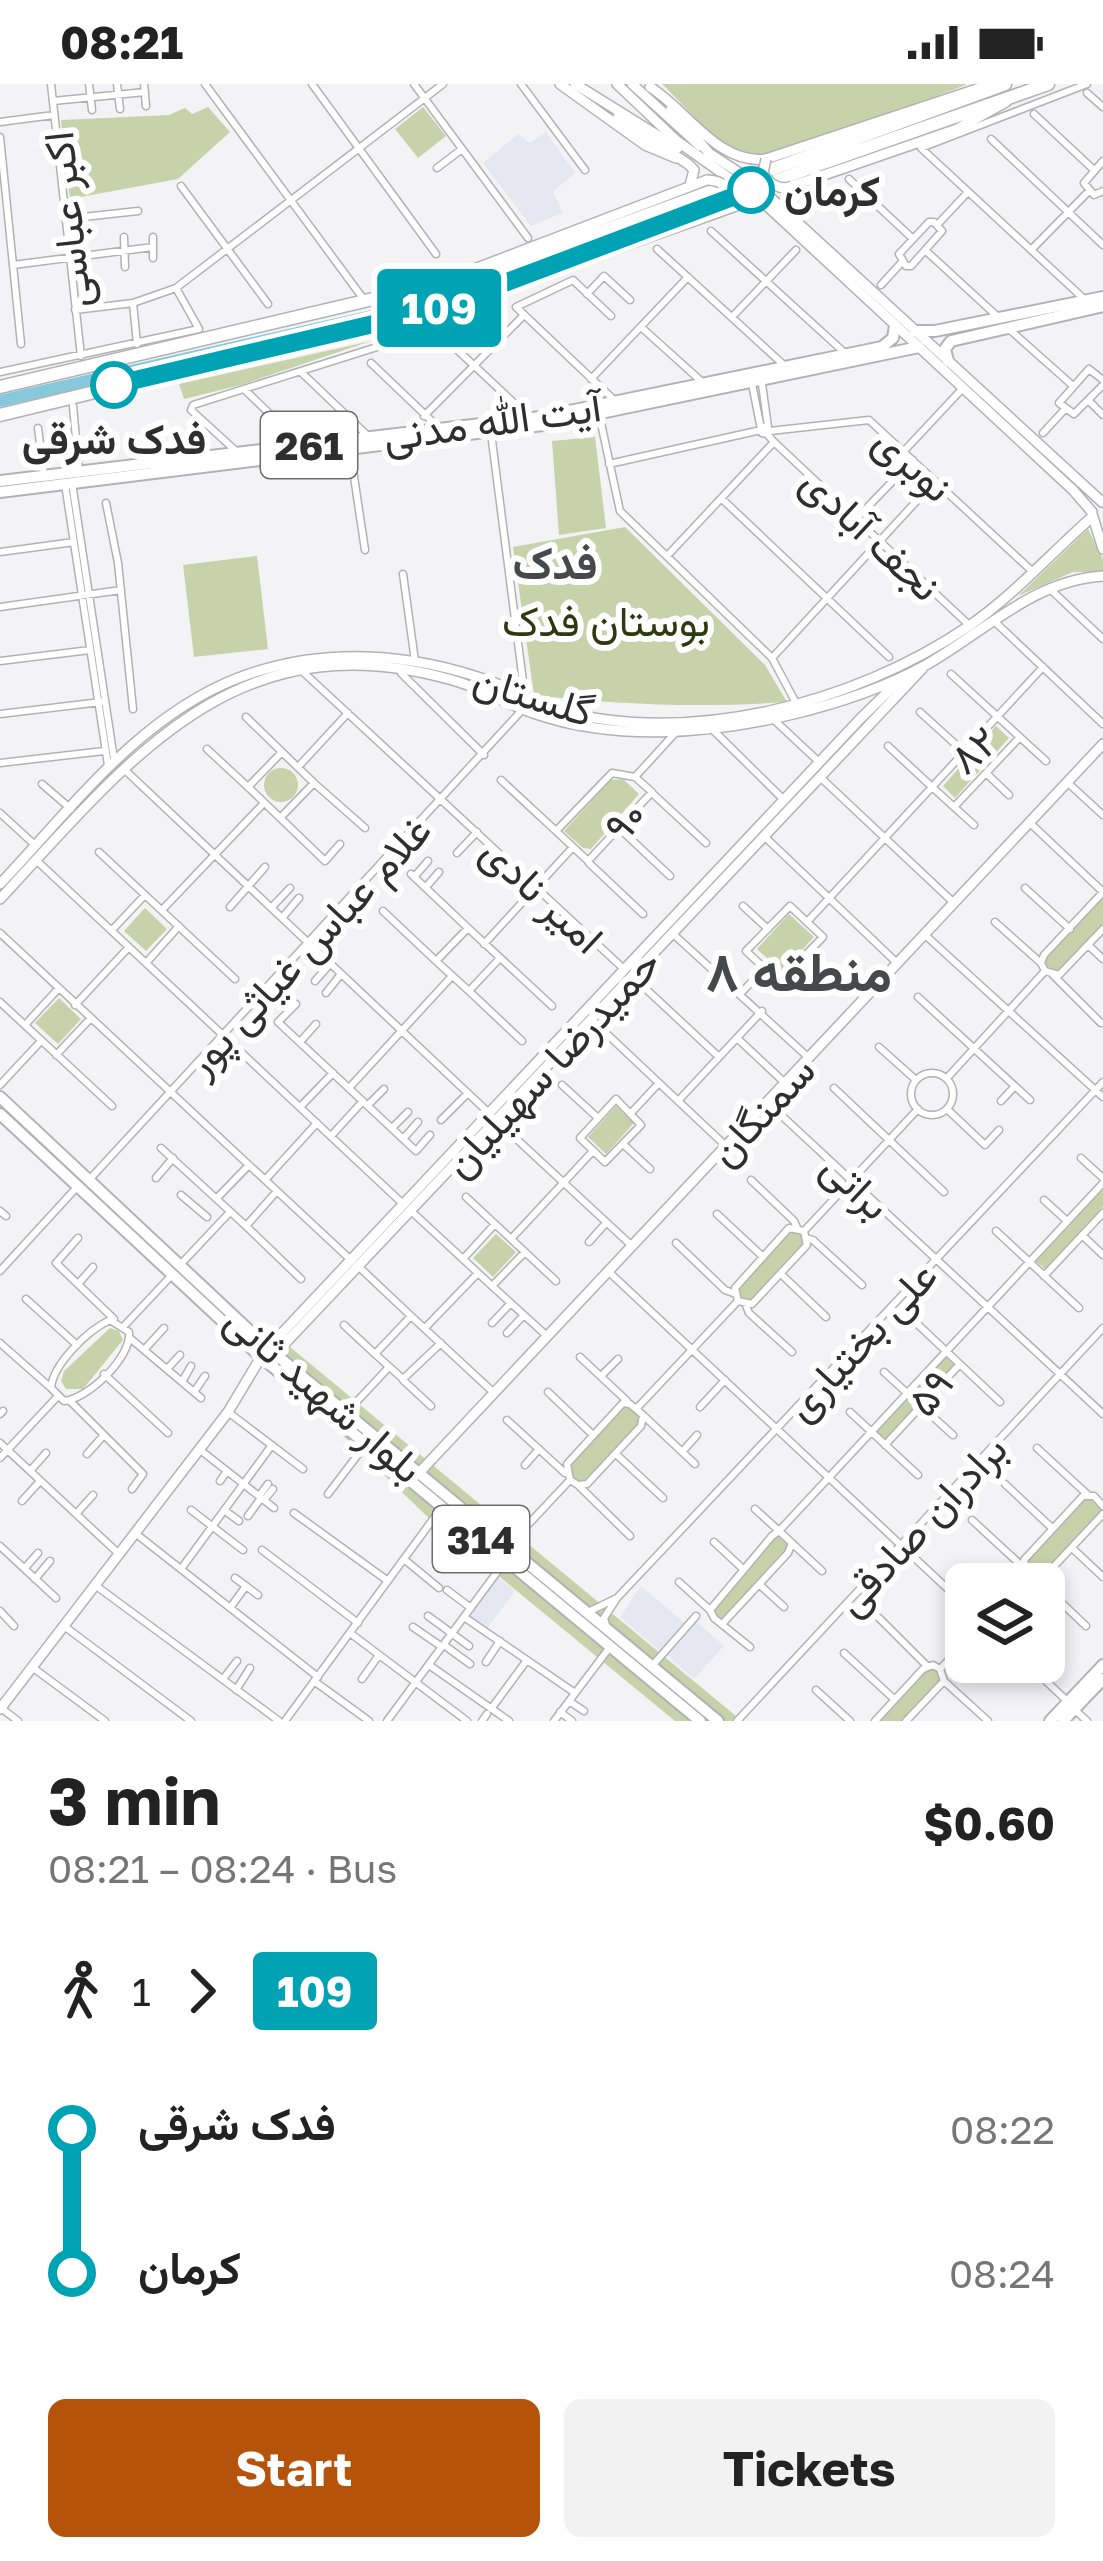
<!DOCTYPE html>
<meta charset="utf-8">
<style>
body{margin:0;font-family:"Golos Text",Vazirmatn,sans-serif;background:#f2f2f2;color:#222;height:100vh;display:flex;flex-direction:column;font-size:45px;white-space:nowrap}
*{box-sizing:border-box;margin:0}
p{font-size:39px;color:#767676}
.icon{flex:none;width:66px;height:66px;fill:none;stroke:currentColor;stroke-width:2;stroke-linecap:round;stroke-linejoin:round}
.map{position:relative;height:1637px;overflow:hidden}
.drawer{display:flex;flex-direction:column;background:#fff;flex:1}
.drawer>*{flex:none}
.badge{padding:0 24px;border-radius:9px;font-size:42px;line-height:78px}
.controls{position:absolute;left:945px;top:1479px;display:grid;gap:24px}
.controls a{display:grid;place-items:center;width:120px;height:120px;border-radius:18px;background:#fff;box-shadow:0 6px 18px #0003;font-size:60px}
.map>.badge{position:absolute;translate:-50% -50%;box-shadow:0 0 0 6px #fff}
.legs{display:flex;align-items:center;gap:18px;height:132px;padding:0 48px;font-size:39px}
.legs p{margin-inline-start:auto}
.overview{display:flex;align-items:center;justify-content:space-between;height:204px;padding:0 48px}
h1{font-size:66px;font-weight:700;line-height:90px}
.action{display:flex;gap:24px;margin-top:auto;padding:24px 48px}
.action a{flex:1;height:138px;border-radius:18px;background:#b45309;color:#fff;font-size:48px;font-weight:700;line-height:138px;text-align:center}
.action a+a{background:#f2f2f2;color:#222}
ul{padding:0 48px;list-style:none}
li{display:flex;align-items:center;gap:42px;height:144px;font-size:45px}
li i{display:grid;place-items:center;width:18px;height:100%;margin:0 15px;background:currentColor}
li i::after{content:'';width:30px;height:30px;margin:-15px;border:9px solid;border-radius:50%;background:#fff}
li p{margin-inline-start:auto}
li:first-child i{background:linear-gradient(#0000 50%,currentColor 0)}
li:last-child i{background:linear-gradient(currentColor 50%,#0000 0)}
.status{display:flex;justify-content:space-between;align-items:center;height:84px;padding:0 60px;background:#fff;direction:ltr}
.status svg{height:33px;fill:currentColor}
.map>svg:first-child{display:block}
.built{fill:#e7e7f1}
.green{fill:#c8d2aa}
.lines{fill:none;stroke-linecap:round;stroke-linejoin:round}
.river{stroke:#87c8da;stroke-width:12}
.minor-casing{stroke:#b2b2b4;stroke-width:9}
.secondary-casing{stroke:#b2b2b4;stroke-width:12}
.primary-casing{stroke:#b2b2b4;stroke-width:14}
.trunk-casing{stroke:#b2b2b4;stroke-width:15}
.minor{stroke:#fff;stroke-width:6}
.secondary{stroke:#fff;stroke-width:9}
.primary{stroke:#fff;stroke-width:10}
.trunk{stroke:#fff;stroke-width:12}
.secondary-bridge-casing{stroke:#b2b2b4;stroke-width:12;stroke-linecap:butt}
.secondary-bridge{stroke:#fff;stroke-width:9}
.line-1-casing{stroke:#fff;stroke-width:27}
.line-1{stroke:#00a3b4;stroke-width:18}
.stop-1-dot{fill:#fff;stroke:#00a3b4;stroke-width:6}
.labels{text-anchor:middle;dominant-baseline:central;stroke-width:12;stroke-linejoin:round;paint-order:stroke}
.shield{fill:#fff;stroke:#6d6d6d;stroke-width:3}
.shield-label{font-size:39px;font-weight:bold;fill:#2e2e2e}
.stop-label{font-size:42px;font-weight:bold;fill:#2e2e2e;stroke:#fff;text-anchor:start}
.street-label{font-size:42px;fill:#2e2e2e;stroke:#fff}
.park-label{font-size:42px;fill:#303811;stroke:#fff}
.neighbourhood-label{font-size:45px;font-weight:bold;fill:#474849;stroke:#fff}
.district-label{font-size:54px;font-weight:bold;fill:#474849;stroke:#fff}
</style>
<div class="status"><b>08:21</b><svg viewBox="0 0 49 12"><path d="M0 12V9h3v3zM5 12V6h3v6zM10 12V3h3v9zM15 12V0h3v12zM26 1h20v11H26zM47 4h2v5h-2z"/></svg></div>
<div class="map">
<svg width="1103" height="1637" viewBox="0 0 1103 1637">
<rect width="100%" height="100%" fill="#f3f3f5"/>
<path class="built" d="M546 48 575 89 553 108 563 129 531 142 483 79 518 50 530 59Z
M495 1491 515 1507 485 1547 465 1533Z
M641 1502 687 1541 660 1567 620 1533Z
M696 1537 724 1562 694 1595 666 1570Z"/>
<path class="green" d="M662 0H965L966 1C930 14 774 78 746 72 720 65 682 19 662 0Z
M208 23 230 48 178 95 70 115 61 36 169 31 185 24 192 30Z
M423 23 446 52 418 74 395 45Z
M371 257 241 301 184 315 179 300Z
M595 353 606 444 559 451 552 357Z
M625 443 765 581 787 618C701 624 620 621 534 611L513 463Z
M1088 445 1103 475V488H1073L1018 512Z
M257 472 268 565 194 573 183 481Z
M996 642 1009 654 955 714 943 702Z
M264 701a17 17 0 1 1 34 0a17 17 0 1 1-34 0Z
M623 695 639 710 591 765 583 764 564 747 611 696Z
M1103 808V845L1059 891H1052L1041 879Z
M145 824 167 845 146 867 124 847Z
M789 830 814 853 782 888 757 865Z
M59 914 81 935 58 960 35 939Z
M616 1022 634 1039 606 1070 588 1053Z
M1103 1104V1123L1045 1185 1035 1177Z
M789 1144 804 1147 807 1161 752 1220 738 1217 735 1204Z
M496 1150 516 1168 493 1193 473 1174Z
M110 1244 119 1247 123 1256 83 1305H66L61 1297 64 1287Z
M284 1258 742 1637H718L268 1265Z
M945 1268 959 1281 885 1361 871 1348Z
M261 1273 700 1637H675L433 1438Z
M630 1320 643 1336 587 1400 570 1396 567 1380 618 1324Z
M1088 1411 1103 1423V1431L1043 1494 1028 1491 1024 1476Z
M779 1447 787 1452 791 1465 724 1538 714 1534 712 1521Z
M927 1582 940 1585 944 1597 906 1637H875Z"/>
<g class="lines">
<path class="river" d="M0 317 407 224"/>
<defs>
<path id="minor" d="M51 0 81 272
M89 0 92 26
M117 0 120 25
M144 0 146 22
M205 0 362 213
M312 0 436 170
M414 0 528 154
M521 0 585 86
M1087 9 1103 23
M53 17 145 8
M1034 30 1094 86
M0 38 54 31
M0 53 21 260
M991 55 1103 161
M1103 77 1084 99 1094 111 1103 107
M437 84 462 65
M849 95 912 154
M181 102 268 220
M65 135 138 127
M929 138H934L942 147 911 182H906L899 170Z
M938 140 968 108
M711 147 846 270
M124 153 125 183
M153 153V174
M657 165 786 283
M925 166 998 233
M1031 166 1089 107
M13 181 153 163
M881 201 902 178
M587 210 604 192 630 216
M1083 214 921 64 1087 0
M133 219 137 260
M75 226 133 219 176 204 443 0
M611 232 573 196 516 223 613 315
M732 233 796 166
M641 243 701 297
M1009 245 1072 301
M371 279 438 343
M0 288 199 245 176 204
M301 288 368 352
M761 293 768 343
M591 295 688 193
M751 295 761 345
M1103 296 1089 285 1059 319 1074 330 1103 301
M245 306 303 362
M1089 317 1103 331
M73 322 79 388
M599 330 620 427 772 574 796 619
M424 332 524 231
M38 344 44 392
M770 347 869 336 1033 488
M491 349 525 613
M1043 349 1065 325
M767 350 762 349 763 343H768L767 350 774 358 969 541
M350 366 365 466
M236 367 191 326 193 321 431 246H436L529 333
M904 367 963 304
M609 380 761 346
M72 399 114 675
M65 400 108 681
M722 415 889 573
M106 419 118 479 133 625
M857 434 913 376
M0 468 74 458
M667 472 774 358
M403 490 415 577
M1049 504 1103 555
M0 523 121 506
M994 537 1103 640
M772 574 935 397
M0 577 90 566
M302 587 625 886
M401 589 484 671
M951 590 1046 677
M920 628 964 668
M0 630 101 618
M246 633 282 668
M772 634 818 677
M714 647 784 716
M207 665 248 703
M0 679 104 667
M298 683 348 629
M126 687 490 1030
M612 689 635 693 652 708 588 777 556 747Z
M986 689 1009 711
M635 693 677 647
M820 693 953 818
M501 696 556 747
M1067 698 1103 731
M314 699 365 744
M42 700 71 725
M652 709 706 759
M954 723 1020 653
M0 729 36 762
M280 734 314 699 282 668 248 703 325 777 340 760
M1029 738 1103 808 1044 871 1041 879 1045 887
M974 741 932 703 1043 583
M619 744 670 792
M765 753 896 878
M99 768 235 895
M457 769 477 748
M36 776 402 1119
M589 779 643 830
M411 790 468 844
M415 792 428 777
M426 803 439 788
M1025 804 1070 845
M743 822 768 845
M790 822 823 853 779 898 746 867Z
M230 823 265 783
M272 823 290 804
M162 826 264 719
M383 827 436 877
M282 834 299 814
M807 838 932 703 888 662
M995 838 1041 879
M112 846 145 811
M0 849 352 1177
M554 849 568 833
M672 849 809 974
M924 850 1103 1013
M484 860 573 763
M1088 861 1103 875
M500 874 469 907 436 877 468 844 552 922
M801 876 829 903
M146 879 179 842
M1045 887 1059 891 1103 845
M1053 891 1101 939
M632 892 719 973
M315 897 330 880
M469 907 522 957
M326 909 341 890
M741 909 764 885
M918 913 1030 1016
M0 918 112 1022
M296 920 278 938 416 1067 430 1051
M75 921 129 863
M591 935 727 1063
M25 941 58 905
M737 954 786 1000
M300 958 316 940
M879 963 916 996
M56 971 90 935
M911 1010a21 21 0 1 1 42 0a21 21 0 1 1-42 0Z
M947 994 1045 887
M0 1001 41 957
M562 1001 598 1034
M349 1004 452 892
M834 1004 944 1108
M616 1015 641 1041 605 1078 580 1054Z
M678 1017 762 927
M1001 1017 1015 1002
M768 1019 1103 1330
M368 1021 384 1005
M300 1023 333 989
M947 1025 985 1061 999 1046
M631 1029 659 999
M441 1036 468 1009
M496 1036 631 1161
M392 1044 408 1028
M331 1052 363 1017
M403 1055 418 1038
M623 1060 650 1085
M161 1064 246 1142 277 1107
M1081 1074 1103 1094
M156 1094 173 1074
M89 1096 523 625
M265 1096 317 1039
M751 1096 794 1137 798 1146
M181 1111 207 1133
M218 1113 249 1081
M466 1113 495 1140
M1044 1116 1067 1137
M0 1127 6 1132
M411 1127 463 1175
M717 1130 762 1172
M246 1142 301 1195
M789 1144 804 1147 807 1161 752 1220 738 1217 735 1204Z
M804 1147 918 1025
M996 1147 1079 1224
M1082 1151 1103 1171
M78 1154 56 1179 114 1235
M806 1154 813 1156 862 1201
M511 1155 593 1067
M589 1158 606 1139
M676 1159 725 1206 736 1210
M525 1168 492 1202 463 1175 495 1140 556 1197
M180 1181 230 1128
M359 1183 411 1232
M0 1187 78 1102
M610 1189 966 1522
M782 1191 826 1233
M1044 1192 1103 1129
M78 1200 93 1183
M492 1202 547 1252
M26 1215 77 1261
M745 1219 749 1229 792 1268
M912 1235 1000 1318
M110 1236 129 1248C132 1273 88 1315 64 1317L51 1304C53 1280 88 1246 110 1236Z
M492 1239 510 1220
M344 1241 375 1270
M124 1242 171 1192
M425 1244 478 1189
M507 1249 524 1231
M131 1255 201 1314
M0 1259 51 1304
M441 1259 403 1295 375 1270 411 1232 493 1308
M144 1266 164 1244
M580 1273 627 1317
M167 1285 180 1271
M884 1288 907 1309
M104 1290 168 1349
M601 1292 618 1275
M403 1296 431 1322
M182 1298 191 1282
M194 1308 205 1292
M548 1308 593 1351
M70 1317 143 1390 132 1405
M623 1319 630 1320 643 1331 641 1342 587 1400 578 1401 570 1396 567 1380Z
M921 1322 953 1351
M700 1323 725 1296
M637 1324 737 1218
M348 1327 389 1283
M228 1328 303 1385
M850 1328 918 1391
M0 1330 3 1327
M645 1333 695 1380
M507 1336 565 1389
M0 1359 119 1470
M885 1361 959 1281
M1037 1364 1088 1411
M199 1365 274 1424
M682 1368 697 1351
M87 1370 104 1351
M616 1370 663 1414
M0 1374 58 1312
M525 1381 539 1365
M30 1387 46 1369
M220 1397 227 1387
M1005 1400 1052 1444
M578 1401 630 1452
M328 1410 366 1360
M259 1412 268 1400
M264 1416 273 1405
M22 1417 40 1397
M755 1425 779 1447 1103 1099
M191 1426 243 1466
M224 1426 239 1437
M294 1429 388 1497
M76 1430 93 1411
M248 1432 261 1414
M972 1436 1022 1482
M135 1449 318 1593
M714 1458 742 1484
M794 1461 822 1487
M0 1462 56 1514
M507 1463 570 1396
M1072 1464 1103 1493
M262 1466 358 1539
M405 1476 439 1504
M25 1484 38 1469
M181 1485 272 1361
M235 1494 246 1502
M35 1495 50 1477
M1037 1495 1043 1494 1103 1430
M679 1498 710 1526
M1042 1500 1028 1491 1024 1476 1083 1412H1094L1103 1422
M95 1501 279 1637
M760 1501 784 1523
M1044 1502 1086 1542
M447 1506 471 1524
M617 1514 1103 998
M230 1524 246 1502 258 1511
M0 1527 14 1542
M586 1529 617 1514 604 1534 606 1541
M428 1532 469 1562
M464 1533 575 1609
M879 1534 927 1582
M724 1538 788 1469 792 1459 779 1447 772 1452 710 1526 714 1534 750 1563
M64 1542 191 1637
M413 1543 442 1563
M350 1549 467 1637
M444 1561 470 1580
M844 1569 894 1615
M486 1578 500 1557
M1026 1578 1067 1617
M429 1581 509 1637
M652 1582 696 1532
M32 1583 105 1637
M940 1585 966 1558
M223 1595 237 1577
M362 1595 379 1571
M314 1597 369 1637
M944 1597 988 1637
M236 1606 250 1584
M816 1606 850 1637
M569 1617 584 1627
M1 1624 18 1637
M491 1625 527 1576
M1074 1625 1087 1637
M560 1628 572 1637
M285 1637 442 1423
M387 1637 506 1476
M482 1637 487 1630
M554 1637 610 1563
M737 1637 1103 1244
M875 1637 923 1585 933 1581 940 1585 944 1597 906 1637"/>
<path id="secondary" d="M560 0 645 61 676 74
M575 0 678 64
M617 0 677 57 729 94
M632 0 700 62
M650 3C687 26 718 81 766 75L992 0
M671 25 709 69 741 90
M618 33 688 80 694 86 690 101
M772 115 1102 418
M790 128 786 114 792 102 957 45 1006 18
M456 192 707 96
M467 218 736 122 750 117 765 120 1073 406 1092 428
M1092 430 1103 465
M0 800C71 725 138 633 238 594 321 562 412 568 495 599 515 607 532 619 553 625 690 663 854 620 969 542 1014 511 1050 470 1091 434
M0 815C130 675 236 534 452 596 482 604 508 621 536 630 615 657 710 650 789 631 836 620 884 604 926 581 984 548 1034 496 1103 492
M268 1264 861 634 901 595
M275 1270 922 585
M417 1391 1103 660
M0 1625 228 1328 261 1273"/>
<path id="primary" d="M915 247H935L1103 213
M948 277 945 265 951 257 1103 222
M0 397 540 333 882 263 893 254 895 241
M0 408 543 341 919 263
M0 1013 268 1264 718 1637
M0 1030 261 1273 700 1637
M1050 1637 1103 1581
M1063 1637 1103 1595"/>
<path id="trunk" d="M0 303 496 186 1005 0
M0 331 433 226 826 78 1048 0"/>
</defs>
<use href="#minor" class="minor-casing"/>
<use href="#secondary" class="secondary-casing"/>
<use href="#primary" class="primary-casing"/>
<use href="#trunk" class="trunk-casing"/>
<use href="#minor" class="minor"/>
<use href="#secondary" class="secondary"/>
<use href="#primary" class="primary"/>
<use href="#trunk" class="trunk"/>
<defs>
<path id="secondary-bridge" d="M766 75 763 89C769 100 780 107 792 102
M741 90 772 115
M729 94 765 120
M707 96C721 96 737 106 736 122"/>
</defs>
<use href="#secondary-bridge" class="secondary-bridge-casing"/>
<use href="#secondary-bridge" class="secondary-bridge"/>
</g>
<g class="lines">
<defs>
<path id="line-1" d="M114 301 433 226 751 106"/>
</defs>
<use href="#line-1" class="line-1-casing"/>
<use href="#line-1" class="line-1"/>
</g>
<g class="stop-1-dot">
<circle cx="751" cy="106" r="21"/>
<circle cx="114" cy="301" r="21"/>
</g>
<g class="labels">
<g class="shield">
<rect x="261" y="328" width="96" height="66" rx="9"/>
<rect x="433" y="1422" width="96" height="66" rx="9"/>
</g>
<g class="shield-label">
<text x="309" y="361">261</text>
<text x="481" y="1455">314</text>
</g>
<g class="stop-label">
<text x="784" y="106">کرمان</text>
<text x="114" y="354" text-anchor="middle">فدک شرقی</text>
</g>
<g class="street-label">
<text transform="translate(66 136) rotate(-96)">اکبر عباسی</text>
<text transform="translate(492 336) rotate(-8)">آیت الله مدنی</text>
<text transform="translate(914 379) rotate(42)">نوبری</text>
<text transform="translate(872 449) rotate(43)">نجف آبادی</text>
<text transform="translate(534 610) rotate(17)">گلستان</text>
<text transform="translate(973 665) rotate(-41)">۸۲</text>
<text transform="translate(624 736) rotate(-49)">۹۰</text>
<text transform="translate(543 810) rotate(43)">امیر نادی</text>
<text transform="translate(307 861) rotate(-47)">غلام عباس غیاثی ‌پور</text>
<text transform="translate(551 978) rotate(-47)">حمیدرضا سهیلیان</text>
<text transform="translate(761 1026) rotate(-47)">سمنگان</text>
<text transform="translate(857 1101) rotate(43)">براتی</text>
<text transform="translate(860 1256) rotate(-47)">علی بختیاری</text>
<text transform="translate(929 1308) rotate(-53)">۵۹</text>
<text transform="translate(325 1309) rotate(41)">بلوار شهید ثانی</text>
<text transform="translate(920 1440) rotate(-47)">برادران صادقی</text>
</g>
<g class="park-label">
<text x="606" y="536">بوستان فدک</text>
</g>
<g class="neighbourhood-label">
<text x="555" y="478">فدک</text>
</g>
<g class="district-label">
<text x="799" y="886">منطقه ۸</text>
</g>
</g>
</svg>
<div class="controls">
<a><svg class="icon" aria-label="layers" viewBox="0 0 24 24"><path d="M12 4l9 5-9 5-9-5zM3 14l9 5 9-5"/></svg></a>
</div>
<b class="badge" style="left:439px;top:224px;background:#00a3b4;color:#fff">109</b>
</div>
<section class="drawer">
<div class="overview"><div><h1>3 min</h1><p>08:21 – 08:24 · Bus</p></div><b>$0.60</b></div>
<div class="legs"><svg class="icon" aria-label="walk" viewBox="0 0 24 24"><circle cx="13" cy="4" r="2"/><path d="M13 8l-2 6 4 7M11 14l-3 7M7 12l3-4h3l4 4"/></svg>1<svg class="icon" aria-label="forward" viewBox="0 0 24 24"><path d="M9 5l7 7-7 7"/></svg><b class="badge" style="background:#00a3b4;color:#fff">109</b></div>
<ul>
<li><i style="color:#00a3b4"></i><b>فدک شرقی</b><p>08:22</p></li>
<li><i style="color:#00a3b4"></i><b>کرمان</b><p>08:24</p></li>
</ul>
<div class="action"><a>Start</a><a>Tickets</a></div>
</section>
